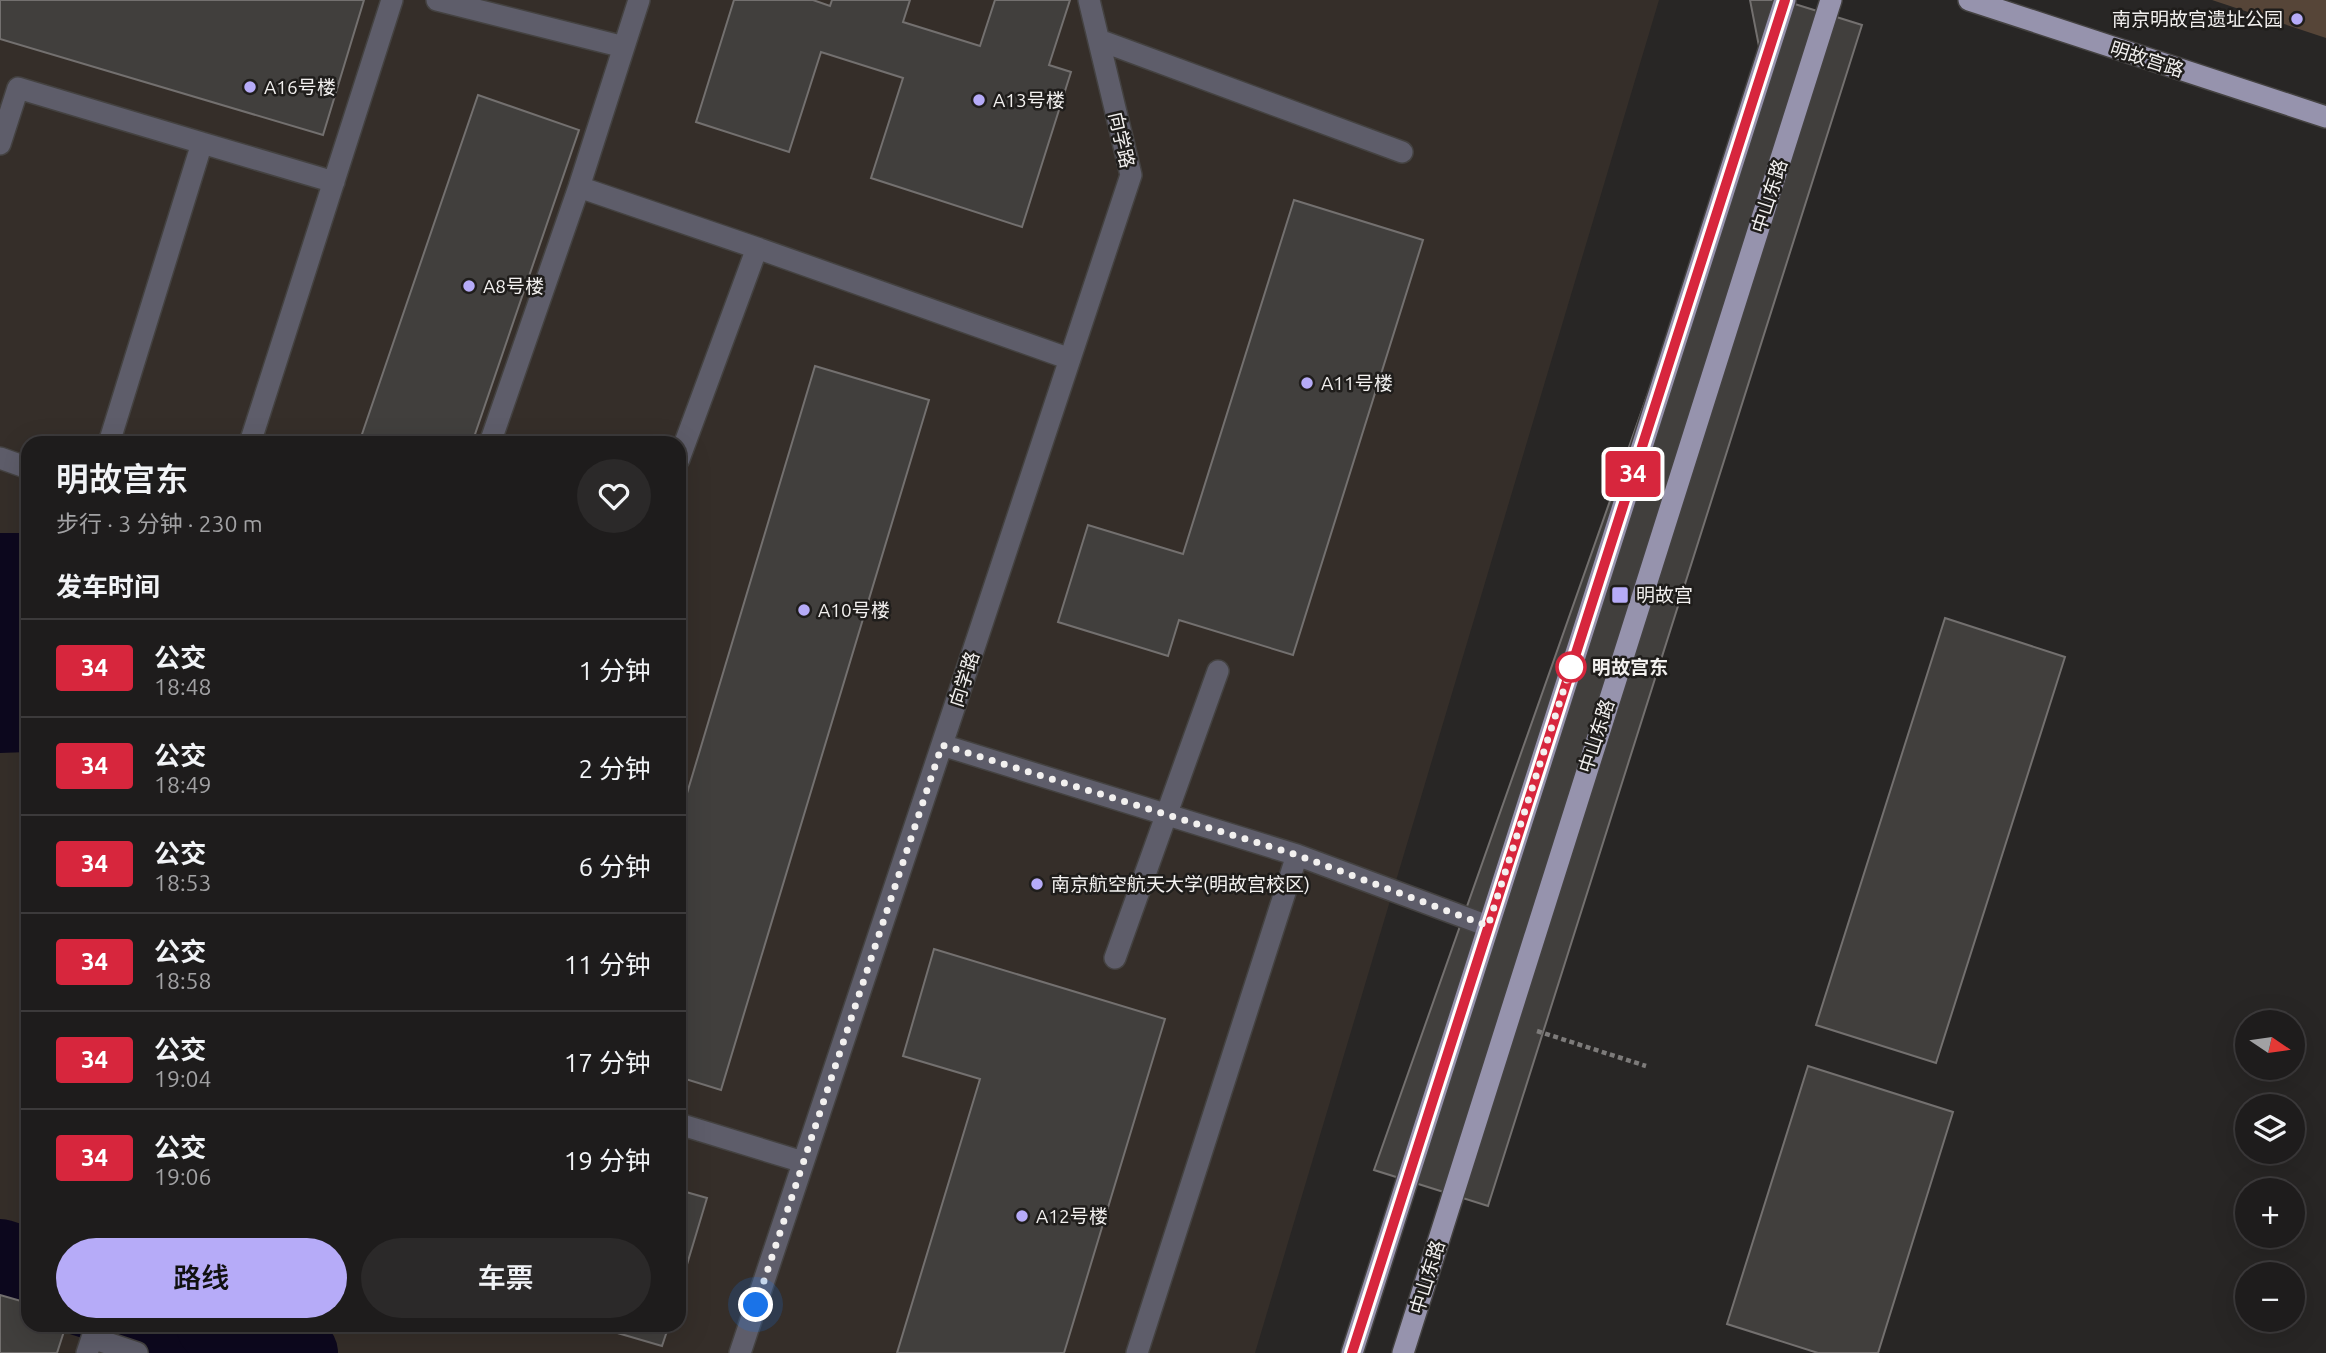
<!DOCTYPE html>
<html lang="zh">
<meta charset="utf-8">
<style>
body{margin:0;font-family:Ubuntu,"Noto Sans SC",sans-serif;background:#2b2929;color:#f1f3f6;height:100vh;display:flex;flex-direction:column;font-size:26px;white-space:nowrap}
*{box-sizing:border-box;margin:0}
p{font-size:23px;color:#a1a1a3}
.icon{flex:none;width:38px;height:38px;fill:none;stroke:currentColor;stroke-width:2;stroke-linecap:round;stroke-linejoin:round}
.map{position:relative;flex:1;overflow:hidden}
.drawer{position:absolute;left:21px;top:436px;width:665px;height:896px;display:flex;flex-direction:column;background:#1e1c1c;border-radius:21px;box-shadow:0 7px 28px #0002,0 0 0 2px #3c3a3b}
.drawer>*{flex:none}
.badge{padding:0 14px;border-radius:5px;font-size:24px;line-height:46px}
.needle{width:46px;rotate:103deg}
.fabs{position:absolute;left:2235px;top:1010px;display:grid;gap:14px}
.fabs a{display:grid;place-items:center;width:70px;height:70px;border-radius:50%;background:#1e1c1c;box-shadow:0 7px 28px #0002,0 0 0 2px #3c3a3b;font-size:35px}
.you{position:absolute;width:35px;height:35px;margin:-18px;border:5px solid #fff;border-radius:50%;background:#1a73e8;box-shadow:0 0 0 10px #1a73e833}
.map>.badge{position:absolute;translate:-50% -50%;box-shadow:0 0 0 4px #fff}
h2{padding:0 35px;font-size:26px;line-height:63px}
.round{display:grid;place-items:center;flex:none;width:74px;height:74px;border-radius:37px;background:#2b2929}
.head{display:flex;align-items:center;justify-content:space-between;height:119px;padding:0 35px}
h1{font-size:33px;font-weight:600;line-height:52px}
.button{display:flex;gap:14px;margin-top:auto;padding:14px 35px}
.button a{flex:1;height:80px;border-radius:42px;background:#b6abf8;color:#111;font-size:28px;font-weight:600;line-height:80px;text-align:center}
.button a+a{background:#2b2929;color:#f1f3f6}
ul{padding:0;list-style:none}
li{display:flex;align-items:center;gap:21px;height:98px;padding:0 35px;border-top:2px solid #3c3a3b}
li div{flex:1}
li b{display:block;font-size:26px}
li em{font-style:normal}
li .badge{min-width:77px;font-weight:700;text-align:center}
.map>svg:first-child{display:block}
.built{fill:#352e29;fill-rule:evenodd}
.green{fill:#564538}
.water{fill:#0d081e}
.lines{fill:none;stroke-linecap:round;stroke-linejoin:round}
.river{stroke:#0d081e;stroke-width:74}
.building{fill:#413f3d;stroke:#73706f;stroke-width:2}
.minor-casing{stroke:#444241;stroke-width:24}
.major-casing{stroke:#444241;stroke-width:24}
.path{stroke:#7d7b7a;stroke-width:4.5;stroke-dasharray:5 3.5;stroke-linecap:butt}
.minor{stroke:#5e5d6a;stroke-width:21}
.major{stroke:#9693ad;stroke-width:21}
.line-casing{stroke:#fff;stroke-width:16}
.line{stroke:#d7263d;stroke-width:10}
.walk{stroke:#f2f0ef;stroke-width:7;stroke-dasharray:0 12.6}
.poi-dot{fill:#b6abf8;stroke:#1f1d1b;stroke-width:2.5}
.stop-dot{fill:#fff;stroke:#d7263d;stroke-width:3.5}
.labels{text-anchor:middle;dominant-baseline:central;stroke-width:5;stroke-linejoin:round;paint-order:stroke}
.poi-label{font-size:19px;fill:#f2f0ef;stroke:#1f1d1b;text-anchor:start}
.street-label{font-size:19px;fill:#f2f0ef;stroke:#1f1d1b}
.stop-label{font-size:19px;font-weight:bold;fill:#f2f0ef;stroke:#1f1d1b;text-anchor:start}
</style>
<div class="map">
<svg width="2326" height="1353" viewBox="0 0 2326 1353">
<rect width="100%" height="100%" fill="#282625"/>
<path class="built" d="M0 0H1659L1255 1353H0ZM28 443H679V1325H28Z"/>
<path class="green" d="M2212 0H2326V38Z"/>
<path class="water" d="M0 533H28V752L0 753Z
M0 1261 28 1271V1321L0 1312Z
M41 1325H198L291 1353H130Z"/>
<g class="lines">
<path class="river" d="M0 1256 28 1265
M213 1325 301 1353"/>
</g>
<path class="building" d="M0 0H364L323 135 0 39Z
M734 0H813L830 6 832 0H910L903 22 980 46 995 0H1070L1049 65 1071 72 1022 227 871 178 903 78 821 52 789 152 696 122Z
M1750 0H1782L1862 25 1488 1206 1374 1170 1763 67Z
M478 95 579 130 472 443H359Z
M1294 200 1423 240 1293 655 1179 620 1168 656 1058 622 1088 525 1183 554Z
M815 366 929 400 721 1090 679 1077V820Z
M1945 618 2065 657 1936 1063 1816 1025Z
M934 949 1165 1019 1064 1353H897L980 1079 903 1056Z
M1808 1066 1953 1112 1878 1353H1818L1727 1324Z
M679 1190 707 1198 679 1291Z
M0 1295 28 1303V1325H66L57 1353H0Z
M590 1325H669L662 1346Z"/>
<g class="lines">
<defs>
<path id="minor" d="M437 0 624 47
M1099 40 1402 152
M202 143 334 182
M0 144 18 88 202 143 109 443
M579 187 757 248
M250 443 392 0
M490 443 579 187 639 0
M0 458 28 468
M679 459 757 248 1070 359
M942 745 1297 855 1488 926
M1115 958 1218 671
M679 1124 803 1162
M87 1353 92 1338 137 1353
M740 1353 1131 175 1089 0
M1137 1353 1297 855"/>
<path id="major" d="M1969 0 2326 117
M1352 1353 1785 0
M1403 1353 1831 0"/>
</defs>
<use href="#minor" class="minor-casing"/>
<use href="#major" class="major-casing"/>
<path class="path" d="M1537 1031 1646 1066"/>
<use href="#minor" class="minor"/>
<use href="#major" class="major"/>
</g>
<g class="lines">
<defs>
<path id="line" d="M1352 1353 1785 0"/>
</defs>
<use href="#line" class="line-casing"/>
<use href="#line" class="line"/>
<path class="walk" d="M756 1305 942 745 1297 855 1488 926 1571 667"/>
</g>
<g class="poi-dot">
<circle cx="2297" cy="19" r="7"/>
<circle cx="250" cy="87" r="7"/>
<circle cx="979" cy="100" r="7"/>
<circle cx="469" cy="286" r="7"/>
<circle cx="1307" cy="383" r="7"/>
<rect x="1611" y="586" width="18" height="18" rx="3.5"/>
<circle cx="804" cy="610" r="7"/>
<circle cx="1037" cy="884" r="7"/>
<circle cx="1022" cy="1216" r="7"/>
</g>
<circle class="stop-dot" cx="1571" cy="667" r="14"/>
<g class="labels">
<g class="poi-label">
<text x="2283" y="19" text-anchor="end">南京明故宫遗址公园</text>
<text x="264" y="87">A16号楼</text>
<text x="993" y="100">A13号楼</text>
<text x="483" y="286">A8号楼</text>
<text x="1321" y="383">A11号楼</text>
<text x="1636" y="595">明故宫</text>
<text x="818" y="610">A10号楼</text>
<text x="1051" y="884">南京航空航天大学(明故宫校区)</text>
<text x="1036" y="1216">A12号楼</text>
</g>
<g class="street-label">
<text transform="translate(2147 59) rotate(18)">明故宫路</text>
<text transform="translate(1122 140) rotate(77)">向学路</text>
<text transform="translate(1769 196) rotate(-72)">中山东路</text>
<text transform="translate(964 679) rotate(-72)">向学路</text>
<text transform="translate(1596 736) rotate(-72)">中山东路</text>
<text transform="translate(1427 1277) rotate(-73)">中山东路</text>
</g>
<g class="stop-label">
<text x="1592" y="667">明故宫东</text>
</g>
</g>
</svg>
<div class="fabs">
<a><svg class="needle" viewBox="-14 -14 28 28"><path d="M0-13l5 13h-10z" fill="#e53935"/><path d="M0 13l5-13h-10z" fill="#a1a1a3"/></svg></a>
<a><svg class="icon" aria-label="layers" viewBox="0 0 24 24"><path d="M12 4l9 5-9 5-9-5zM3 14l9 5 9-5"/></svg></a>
<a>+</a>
<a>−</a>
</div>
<div class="you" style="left:756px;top:1305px"></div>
<b class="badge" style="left:1633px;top:474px;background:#d7263d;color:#fff">34</b>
<section class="drawer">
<div class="head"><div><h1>明故宫东</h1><p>步行 · 3 分钟 · 230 m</p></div><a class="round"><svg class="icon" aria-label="heart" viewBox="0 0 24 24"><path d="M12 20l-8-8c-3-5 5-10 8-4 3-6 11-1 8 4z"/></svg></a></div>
<h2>发车时间</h2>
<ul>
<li><span class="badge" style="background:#d7263d;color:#fff">34</span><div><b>公交</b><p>18:48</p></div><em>1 分钟</em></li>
<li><span class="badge" style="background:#d7263d;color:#fff">34</span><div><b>公交</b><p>18:49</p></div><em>2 分钟</em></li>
<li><span class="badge" style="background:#d7263d;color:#fff">34</span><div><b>公交</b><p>18:53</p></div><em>6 分钟</em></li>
<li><span class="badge" style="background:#d7263d;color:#fff">34</span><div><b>公交</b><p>18:58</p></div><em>11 分钟</em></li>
<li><span class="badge" style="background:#d7263d;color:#fff">34</span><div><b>公交</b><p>19:04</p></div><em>17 分钟</em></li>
<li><span class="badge" style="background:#d7263d;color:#fff">34</span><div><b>公交</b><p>19:06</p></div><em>19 分钟</em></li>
</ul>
<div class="button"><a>路线</a><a>车票</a></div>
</section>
</div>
